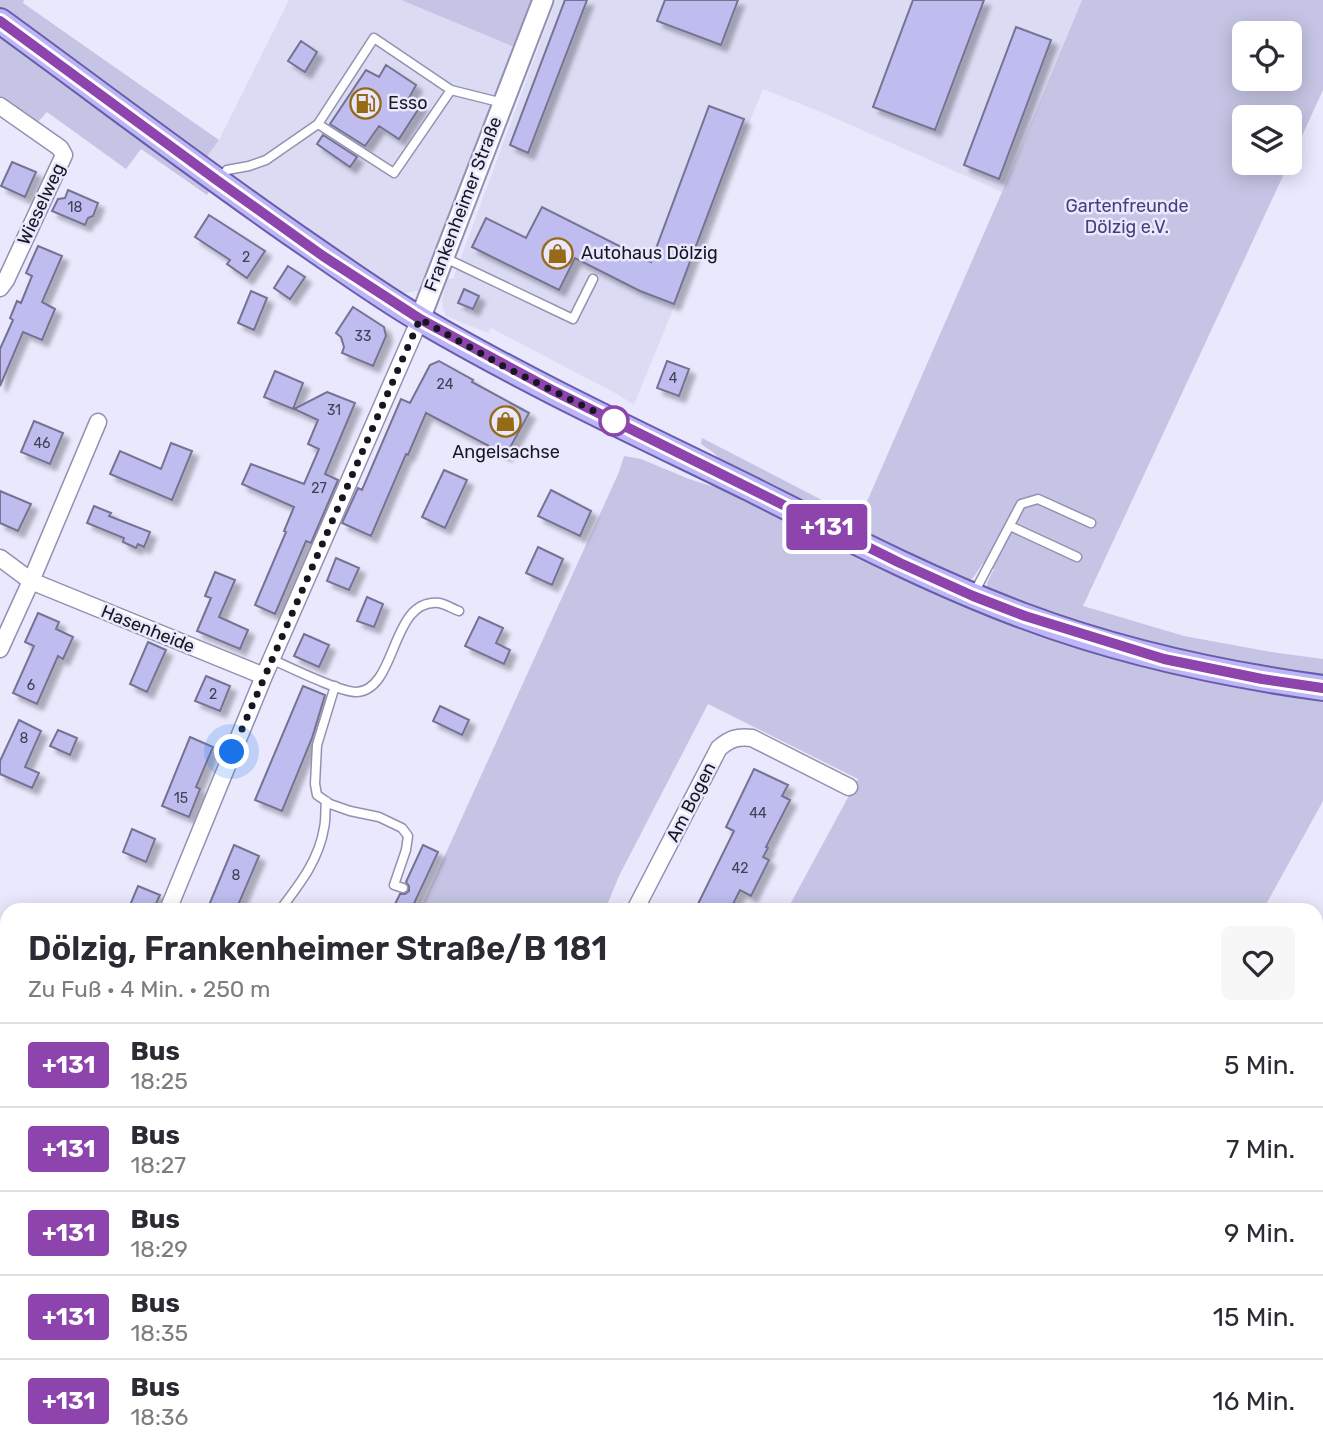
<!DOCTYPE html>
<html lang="de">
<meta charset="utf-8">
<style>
body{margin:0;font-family:Rubik,sans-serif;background:#f7f7f7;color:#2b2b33;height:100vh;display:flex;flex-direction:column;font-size:26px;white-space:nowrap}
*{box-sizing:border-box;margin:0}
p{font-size:23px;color:#7c7c81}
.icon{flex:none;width:38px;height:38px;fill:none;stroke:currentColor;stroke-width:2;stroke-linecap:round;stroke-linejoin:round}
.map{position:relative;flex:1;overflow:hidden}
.panel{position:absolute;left:0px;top:903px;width:1323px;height:553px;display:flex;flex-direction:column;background:#fff;border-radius:21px 21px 0 0;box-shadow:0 4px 18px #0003}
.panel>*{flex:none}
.badge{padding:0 14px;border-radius:5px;font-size:24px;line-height:46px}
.tools{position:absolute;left:1232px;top:21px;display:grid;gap:14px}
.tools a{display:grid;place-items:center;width:70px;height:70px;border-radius:10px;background:#fff;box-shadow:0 4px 18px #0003;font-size:35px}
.you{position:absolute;width:35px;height:35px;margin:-18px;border:5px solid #fff;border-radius:50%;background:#1a73e8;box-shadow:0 0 0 10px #1a73e833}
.map>.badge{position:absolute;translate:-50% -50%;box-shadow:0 0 0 4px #fff}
.round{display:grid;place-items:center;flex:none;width:74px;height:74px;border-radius:10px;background:#f7f7f7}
.headline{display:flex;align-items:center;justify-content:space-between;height:119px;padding:0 28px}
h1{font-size:33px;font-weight:600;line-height:52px}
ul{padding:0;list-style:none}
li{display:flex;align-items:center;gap:21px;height:84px;padding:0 28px;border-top:2px solid #e1e1e2}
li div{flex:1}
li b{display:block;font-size:26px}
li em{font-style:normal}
li .badge{min-width:77px;font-weight:700;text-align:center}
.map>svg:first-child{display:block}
.built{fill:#dbdbf4}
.green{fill:#c5c4e4;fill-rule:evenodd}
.building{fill:#bfbcef;stroke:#747391;stroke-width:2;filter:url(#shadow)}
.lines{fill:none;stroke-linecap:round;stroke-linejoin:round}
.service-casing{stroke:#9391b1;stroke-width:11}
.minor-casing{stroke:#9391b1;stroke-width:19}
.tertiary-casing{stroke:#9391b1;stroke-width:23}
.primary-casing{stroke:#675daa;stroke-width:28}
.service{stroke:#fff;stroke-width:8}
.minor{stroke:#fff;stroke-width:16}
.tertiary{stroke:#fff;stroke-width:19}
.primary{stroke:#beb5f8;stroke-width:24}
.line-casing{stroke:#fff;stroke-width:16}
.line{stroke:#8e44ad;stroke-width:10}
.walk{stroke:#171722;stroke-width:7;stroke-dasharray:0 12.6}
.stop-dot{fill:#fff;stroke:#8e44ad;stroke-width:3.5}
.labels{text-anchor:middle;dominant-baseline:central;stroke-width:5;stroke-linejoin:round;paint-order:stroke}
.number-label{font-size:14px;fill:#414055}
.poi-label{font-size:18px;fill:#171722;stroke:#e9e8fd;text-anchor:start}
.street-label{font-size:18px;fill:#171722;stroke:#e9e8fd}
.park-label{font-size:18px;fill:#473f7d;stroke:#e9e8fd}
</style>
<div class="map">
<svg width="1323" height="1456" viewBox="0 0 1323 1456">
<defs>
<filter id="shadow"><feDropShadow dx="6" dy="6" stdDeviation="2" flood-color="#0004"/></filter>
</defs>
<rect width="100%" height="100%" fill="#e9e8fd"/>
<path class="built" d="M289 0H401L514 47 420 290 407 293 395 291 241 185 206 158 219 140Z
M556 0H1082L1002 192 826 114 763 89 634 405 617 394 491 328 488 333 446 316 443 309 442 300 447 278 453 279Z
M1316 1048 1323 1052V1225L1316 1221Z"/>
<path class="green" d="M0 0H24L23 3 219 140 206 158 0 8Z
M401 0H531L514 47Z
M1082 0H1323V90L1290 162V117H1244V163H1289L1083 606 1184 636 1271 652 1323 659V677C1254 666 1185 654 1118 635 1074 622 1030 604 987 588V583L994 569 983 563 973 578 969 580 830 516 724 464 714 453 701 444 702 438 847 513H862L1002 192ZM1244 33H1290V79H1244Z
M0 35 210 190 207 195 141 149 126 169 47 112 38 122H31L0 101Z
M624 456 641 459 689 479 718 488C774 516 830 542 886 569 931 590 976 612 1023 629 1120 664 1221 687 1323 701V801L1263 910H787L858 779 708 704 619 876 605 910H420L619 472Z
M1316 1417 1323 1421V1456H1249L1253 1449H1316Z
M447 1449H743L740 1456H444Z
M1015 1449H1241L1237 1456H1011Z"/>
<path class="building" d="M565 0H587L528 153 510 145Z
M665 0H738L721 45 657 21Z
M913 0H984L935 130 873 107Z
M1016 27 1051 40 999 179 964 165Z
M301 41 317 52 305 72 288 61Z
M386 65 416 85 409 98 421 105 399 139 379 126 365 146 330 124 366 70 379 77Z
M709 106 744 119 674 304 640 291 575 258 559 290 472 247 486 218 526 238 542 207 651 262Z
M323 135 357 157 350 167 317 144Z
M12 162 36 172 25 197 1 186Z
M68 190 98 203 93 216 88 218 85 225 52 211 58 199 65 198Z
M209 215 265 251 247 278 227 264 230 260 195 237Z
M38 246 62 256 42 302 55 309 42 340 23 332 0 386V349L13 320 10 318 17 301 21 303 32 276 26 273Z
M288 266 305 277 290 299 274 288Z
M464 289 479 296 473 309 458 303Z
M251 291 267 298 254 330 238 323Z
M353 307 384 327 386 336 373 366 342 353 344 347 341 337 336 333Z
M439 361 473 380 472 382 529 413 506 455 426 413 408 455 406 454 371 536 342 523 358 488 362 490 401 399 410 403 430 365Z
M667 361 689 369 679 396 657 388Z
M275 371 303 383 293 409 264 397Z
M327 392 355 403 325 474 338 480 311 543 306 541 275 614 255 605 286 532 284 531 294 507 242 484 251 464 304 484 319 449 308 444 318 420 294 409Z
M34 421 63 433 50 464 21 452Z
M171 443 192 451 172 500 110 474 120 451 161 469Z
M444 470 467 480 445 528 422 517Z
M551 490 591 511 580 536 538 516Z
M0 491 31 504 18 531 0 523Z
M94 506 111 513 109 516 150 532 144 547 138 544 136 548 123 542 124 538 87 523Z
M538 547 563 559 552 585 526 573Z
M336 558 359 568 349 590 327 581Z
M215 572 235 580 219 617 248 630 240 649 197 631 211 598 205 596Z
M367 597 383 604 374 627 357 621Z
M38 613 59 622 56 629 73 637 63 659 58 656 37 704 13 693 34 646 25 642Z
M479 617 503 628 496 643 510 650 504 664 465 646Z
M304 634 329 645 319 667 294 656Z
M148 642 166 650 147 692 130 684Z
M206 676 230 686 220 711 195 701Z
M303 686 325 695 312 738 282 811 255 800Z
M440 706 469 720 462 735 433 721Z
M19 720 41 731 25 767 39 773 32 788 0 774V761Z
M58 730 77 738 70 755 50 746Z
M190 737 213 747 196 787 200 789 189 817 162 806Z
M754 769 788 785 782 796 790 800 766 847 768 848 763 857 769 860 751 896 740 890 730 910H695L734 831 726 827Z
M132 829 155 839 146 862 123 852Z
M234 845 259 856 236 910H207Z
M423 845 438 852 411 910H392L400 894H405L409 891V886L406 882Z
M138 886 160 895 153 910H128Z"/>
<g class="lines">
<defs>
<path id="service" d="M318 124 394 173 451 90
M220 179 227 170 249 166 266 160 318 124 374 38 451 90 503 103
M443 257 573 319 593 279
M1010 526 1077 557
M974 593 1021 504 1038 499 1091 523
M271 659C289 667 341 693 357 692 398 689 390 598 439 603 445 604 453 609 459 611
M335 686 317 745 315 784 317 795 330 804 350 811 379 817 402 828 408 836 406 850 394 885 403 888
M280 910C299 885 319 860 324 828 326 820 325 810 326 801
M1316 1407 1323 1411"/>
<path id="minor" d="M0 106 60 148 64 155 6 280 0 288
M0 558 31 581 264 676
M0 649 31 581 98 422
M168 910 264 676 420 319
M635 910 719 748C730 739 737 736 752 738L849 787
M1316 1030 1323 1034
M0 1222 7 1213
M1316 1297 1323 1284
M301 1449 307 1456
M406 1449 420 1456
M1244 1456 1248 1449"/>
<path id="tertiary" d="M420 319 543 0"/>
<path id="primary" d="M0 21C99 93 197 168 298 238 339 266 380 296 423 321 529 383 641 435 751 489 840 534 930 581 1024 616 1120 652 1221 674 1323 688"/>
</defs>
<use href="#service" class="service-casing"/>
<use href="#minor" class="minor-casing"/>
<use href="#tertiary" class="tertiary-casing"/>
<use href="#primary" class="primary-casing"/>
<use href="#service" class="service"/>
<use href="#minor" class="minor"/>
<use href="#tertiary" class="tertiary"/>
<use href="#primary" class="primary"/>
</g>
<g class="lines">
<defs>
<path id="line" d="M0 21 218 181 323 256 420 319 552 390 900 563 973 596 1025 616 1164 659 1262 679 1323 688"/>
</defs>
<use href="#line" class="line-casing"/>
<use href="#line" class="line"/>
<path class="walk" d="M232 752 420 319 505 367 614 421"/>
</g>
<defs>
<symbol id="fuel-ring" viewBox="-11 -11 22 22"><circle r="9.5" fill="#e9e8fd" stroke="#976a18" stroke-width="1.5"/><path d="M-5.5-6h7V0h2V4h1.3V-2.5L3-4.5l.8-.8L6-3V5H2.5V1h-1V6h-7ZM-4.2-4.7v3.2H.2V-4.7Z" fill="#976a18"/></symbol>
<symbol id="shop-ring" viewBox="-11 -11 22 22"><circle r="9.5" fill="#e9e8fd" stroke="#976a18" stroke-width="1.5"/><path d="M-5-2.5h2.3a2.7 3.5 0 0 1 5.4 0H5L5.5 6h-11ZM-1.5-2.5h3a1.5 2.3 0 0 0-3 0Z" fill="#976a18"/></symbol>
</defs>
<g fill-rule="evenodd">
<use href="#fuel-ring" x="348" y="86" width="35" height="35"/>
<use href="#shop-ring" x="540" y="236" width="35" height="35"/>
<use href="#shop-ring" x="488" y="404" width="35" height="35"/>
</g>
<circle class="stop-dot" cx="614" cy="421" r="14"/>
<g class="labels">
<g class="number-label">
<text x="75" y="207">18</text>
<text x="246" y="257">2</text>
<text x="363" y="336">33</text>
<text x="673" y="378">4</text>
<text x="445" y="384">24</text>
<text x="334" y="410">31</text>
<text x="42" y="443">46</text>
<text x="319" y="488">27</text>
<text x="31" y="685">6</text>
<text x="213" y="694">2</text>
<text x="24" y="738">8</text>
<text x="181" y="798">15</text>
<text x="758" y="813">44</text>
<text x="740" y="868">42</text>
<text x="236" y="875">8</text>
</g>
<g class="poi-label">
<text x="388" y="103">Esso</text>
<text x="581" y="253">Autohaus Dölzig</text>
<text x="506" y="452" text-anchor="middle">Angelsachse</text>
</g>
<g class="street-label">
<text transform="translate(41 204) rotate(-65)">Wieselweg</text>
<text transform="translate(463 204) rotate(-69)">Frankenheimer Straße</text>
<text transform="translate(148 629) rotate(22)">Hasenheide</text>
<text transform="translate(691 802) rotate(-63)">Am Bogen</text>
</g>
<g class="park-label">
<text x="1127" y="206">Gartenfreunde<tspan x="1127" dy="21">Dölzig e.V.</tspan></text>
</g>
</g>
</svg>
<div class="tools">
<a><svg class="icon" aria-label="locate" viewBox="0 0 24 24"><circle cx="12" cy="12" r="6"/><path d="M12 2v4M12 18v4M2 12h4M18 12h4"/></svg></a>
<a><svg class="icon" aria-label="layers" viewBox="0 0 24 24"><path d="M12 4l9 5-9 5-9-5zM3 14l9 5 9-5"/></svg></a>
</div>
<div class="you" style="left:232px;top:752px"></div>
<b class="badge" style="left:827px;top:527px;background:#8e44ad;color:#fff">+131</b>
<section class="panel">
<div class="headline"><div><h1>Dölzig, Frankenheimer Straße/B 181</h1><p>Zu Fuß · 4 Min. · 250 m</p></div><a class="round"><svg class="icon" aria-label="heart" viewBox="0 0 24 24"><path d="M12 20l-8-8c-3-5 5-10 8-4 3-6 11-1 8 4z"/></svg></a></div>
<ul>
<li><span class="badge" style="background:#8e44ad;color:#fff">+131</span><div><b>Bus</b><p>18:25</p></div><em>5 Min.</em></li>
<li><span class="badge" style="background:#8e44ad;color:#fff">+131</span><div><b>Bus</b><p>18:27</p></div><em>7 Min.</em></li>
<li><span class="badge" style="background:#8e44ad;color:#fff">+131</span><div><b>Bus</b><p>18:29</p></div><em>9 Min.</em></li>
<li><span class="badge" style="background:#8e44ad;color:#fff">+131</span><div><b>Bus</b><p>18:35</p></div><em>15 Min.</em></li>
<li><span class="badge" style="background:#8e44ad;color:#fff">+131</span><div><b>Bus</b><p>18:36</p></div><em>16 Min.</em></li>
</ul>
</section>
</div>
